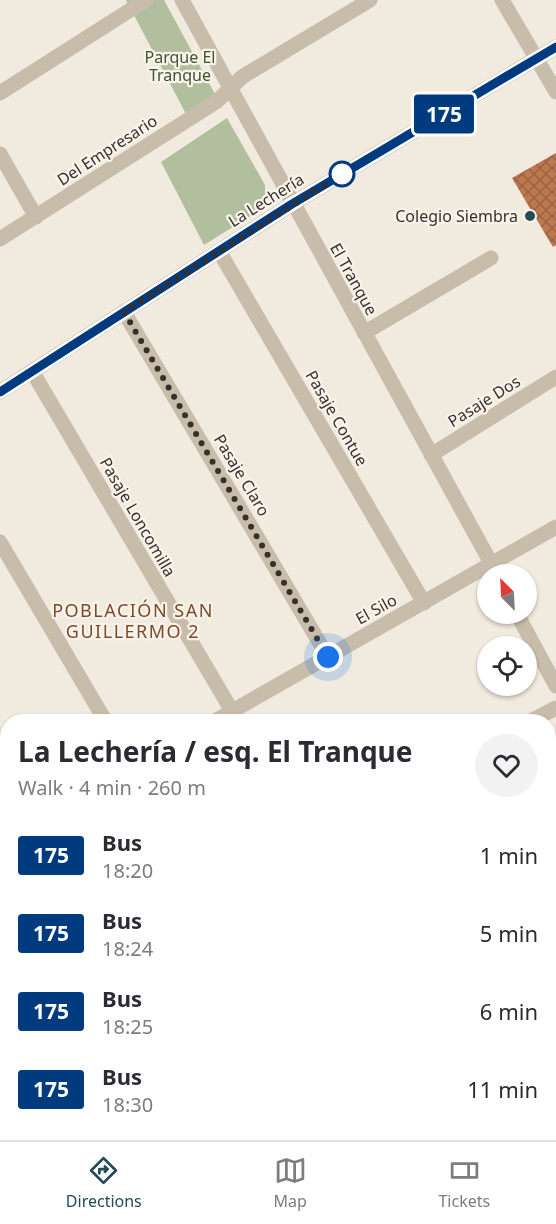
<!DOCTYPE html>
<meta charset="utf-8">
<style>
body{margin:0;font-family:"Noto Sans",sans-serif;background:#f2f2f3;color:#2b2b33;height:100vh;display:flex;flex-direction:column;font-size:22px;white-space:nowrap}
*{box-sizing:border-box;margin:0}
p{font-size:20px;color:#7c7c81}
.icon{flex:none;width:33px;height:33px;fill:none;stroke:currentColor;stroke-width:2;stroke-linecap:round;stroke-linejoin:round}
.map{position:relative;flex:1;overflow:hidden}
.panel{position:absolute;left:0px;top:714px;width:556px;height:426px;display:flex;flex-direction:column;background:#fff;border-radius:24px 24px 0 0;box-shadow:0 2px 4px #0004}
.panel>*{flex:none}
.badge{padding:0 12px;border-radius:4px;font-size:21px;line-height:39px}
.needle{width:39px;rotate:336deg}
.controls{position:absolute;left:477px;top:564px;display:grid;gap:12px}
.controls a{display:grid;place-items:center;width:60px;height:60px;border-radius:50%;background:#fff;box-shadow:0 2px 4px #0004;font-size:30px}
.you{position:absolute;width:30px;height:30px;margin:-15px;border:4px solid #fff;border-radius:50%;background:#1a73e8;box-shadow:0 0 0 9px #1a73e833}
.map>.badge{position:absolute;translate:-50% -50%;box-shadow:0 0 0 3px #fff}
.round{display:grid;place-items:center;flex:none;width:63px;height:63px;border-radius:32px;background:#f2f2f3}
.head{display:flex;align-items:center;justify-content:space-between;height:102px;padding:0 18px}
h1{font-size:28px;font-weight:700;line-height:45px}
ul{padding:0;list-style:none}
li{display:flex;align-items:center;gap:18px;height:78px;padding:0 18px}
li div{flex:1}
li b{display:block;font-size:22px}
li em{font-style:normal}
li .badge{min-width:66px;font-weight:700;text-align:center}
.tab-bar{display:flex;justify-content:space-around;align-items:center;height:84px;border-top:2px solid #e1e1e2;background:#fff;font-size:16px;color:#7c7c81}
.tab-bar a{display:grid;justify-items:center;gap:3px}
.tab-bar .current{color:#224c56}
.map>svg:first-child{display:block}
.park{fill:#b1bf9f}
.building{fill:url(#building-cross-hatch)}
.lines{fill:none;stroke-linecap:round;stroke-linejoin:round}
.path{stroke:#b4a695;stroke-width:3;stroke-dasharray:3 3;stroke-linecap:butt}
.minor{stroke:#c8bcab;stroke-width:15}
.tertiary{stroke:#c8bcab;stroke-width:15}
.line-casing{stroke:#fff;stroke-width:14}
.line{stroke:#003b80;stroke-width:9}
.walk{stroke:#372f2a;stroke-width:6;stroke-dasharray:0 10.8}
.stop-dot{fill:#fff;stroke:#003b80;stroke-width:3}
.poi-dot{fill:#224c56;stroke:#f9f4eb;stroke-width:2}
.labels{text-anchor:middle;dominant-baseline:central;stroke-width:4.5;stroke-linejoin:round;paint-order:stroke}
.park-label{font-size:16px;fill:#42532f;stroke:#f9f4eb}
.street-label{font-size:16px;fill:#372f2a;stroke:#f9f4eb}
.poi-label{font-size:16px;fill:#372f2a;stroke:#f9f4eb;text-anchor:end}
.neighbourhood-label{font-size:18px;letter-spacing:1.5px;fill:#804828;stroke:#f9f4eb}
</style>
<div class="map">
<svg width="556" height="1140" viewBox="0 0 556 1140">
<defs>
<pattern id="building-cross-hatch" width="8" height="8" patternUnits="userSpaceOnUse" patternTransform="scale(1.5)"><rect width="8" height="8" fill="#be7850"/><path d="M0 0l8 8M0 8l8-8" fill="none" stroke="#9b6343"/></pattern>
</defs>
<rect width="100%" height="100%" fill="#f1eadf"/>
<path class="park" d="M126 0H164L216 96 186 114Z
M227 118 265 185V202L260 210 204 245 161 162Z
M556 996V1140H90L103 1132H549V1001Z"/>
<path class="building" d="M556 153V245L553 247 512 178Z"/>
<g class="lines">
<path class="path" d="M549 1031 556 1026
M549 1082 556 1075
M491 1132 495 1140
M363 1140 376 1132
M467 1140 481 1132"/>
<path class="minor" d="M182 0 497 574
M502 0 556 92
M0 93 146 0
M0 154 36 217
M0 239 216 102 242 77 370 0
M219 251 424 603
M124 312 328 657
M364 333 491 258
M32 371 232 711
M431 455 556 377
M0 542 106 722
M517 614 556 686
M213 722 556 527
M529 722 556 708
M0 768 8 781
M0 842 8 838
M549 961 551 966
M0 972 8 968
M0 1098 8 1094"/>
<path class="tertiary" d="M0 392 292 204 556 47"/>
</g>
<g class="lines">
<defs>
<path id="line" d="M0 392 292 204 556 47"/>
</defs>
<use href="#line" class="line-casing"/>
<use href="#line" class="line"/>
<path class="walk" d="M328 657 124 312 344 173 342 174"/>
</g>
<circle class="stop-dot" cx="342" cy="174" r="12"/>
<circle class="poi-dot" cx="530" cy="216" r="6"/>
<g class="labels">
<g class="park-label">
<text x="180" y="57">Parque El<tspan x="180" dy="18">Tranque</tspan></text>
</g>
<g class="street-label">
<text transform="translate(107 150) rotate(-33)">Del Empresario</text>
<text transform="translate(266 200) rotate(-32)">La Lechería</text>
<text transform="translate(354 279) rotate(61)">El Tranque</text>
<text transform="translate(484 401) rotate(-32)">Pasaje Dos</text>
<text transform="translate(337 418) rotate(60)">Pasaje Contue</text>
<text transform="translate(242 475) rotate(59)">Pasaje Claro</text>
<text transform="translate(138 517) rotate(60)">Pasaje Loncomilla</text>
<text transform="translate(376 609) rotate(-29)">El Silo</text>
</g>
<g class="poi-label">
<text x="518" y="216">Colegio Siembra</text>
</g>
<g class="neighbourhood-label">
<text x="133" y="610">POBLACIÓN SAN<tspan x="133" dy="21">GUILLERMO 2</tspan></text>
</g>
</g>
</svg>
<div class="controls">
<a><svg class="needle" viewBox="-14 -14 28 28"><path d="M0-13l5 13h-10z" fill="#e53935"/><path d="M0 13l5-13h-10z" fill="#7c7c81"/></svg></a>
<a><svg class="icon" aria-label="locate" viewBox="0 0 24 24"><circle cx="12" cy="12" r="6"/><path d="M12 2v4M12 18v4M2 12h4M18 12h4"/></svg></a>
</div>
<div class="you" style="left:328px;top:657px"></div>
<b class="badge" style="left:444px;top:114px;background:#003b80;color:#fff">175</b>
<section class="panel">
<div class="head"><div><h1>La Lechería / esq. El Tranque</h1><p>Walk · 4 min · 260 m</p></div><a class="round"><svg class="icon" aria-label="heart" viewBox="0 0 24 24"><path d="M12 20l-8-8c-3-5 5-10 8-4 3-6 11-1 8 4z"/></svg></a></div>
<ul>
<li><span class="badge" style="background:#003b80;color:#fff">175</span><div><b>Bus</b><p>18:20</p></div><em>1 min</em></li>
<li><span class="badge" style="background:#003b80;color:#fff">175</span><div><b>Bus</b><p>18:24</p></div><em>5 min</em></li>
<li><span class="badge" style="background:#003b80;color:#fff">175</span><div><b>Bus</b><p>18:25</p></div><em>6 min</em></li>
<li><span class="badge" style="background:#003b80;color:#fff">175</span><div><b>Bus</b><p>18:30</p></div><em>11 min</em></li>
</ul>
</section>
</div>
<nav class="tab-bar">
<a class="current"><svg class="icon" aria-label="directions" viewBox="0 0 24 24"><path d="M12 3l9 9-9 9-9-9zM9 14v-3h6M13 9l2 2-2 2"/></svg>Directions</a>
<a><svg class="icon" aria-label="map" viewBox="0 0 24 24"><path d="M3 6l6-2 6 2 6-2v14l-6 2-6-2-6 2zM9 4v14M15 6v14"/></svg>Map</a>
<a><svg class="icon" aria-label="tickets" viewBox="0 0 24 24"><path d="M3 7h18v10H3zM15 7v10"/></svg>Tickets</a>
</nav>
